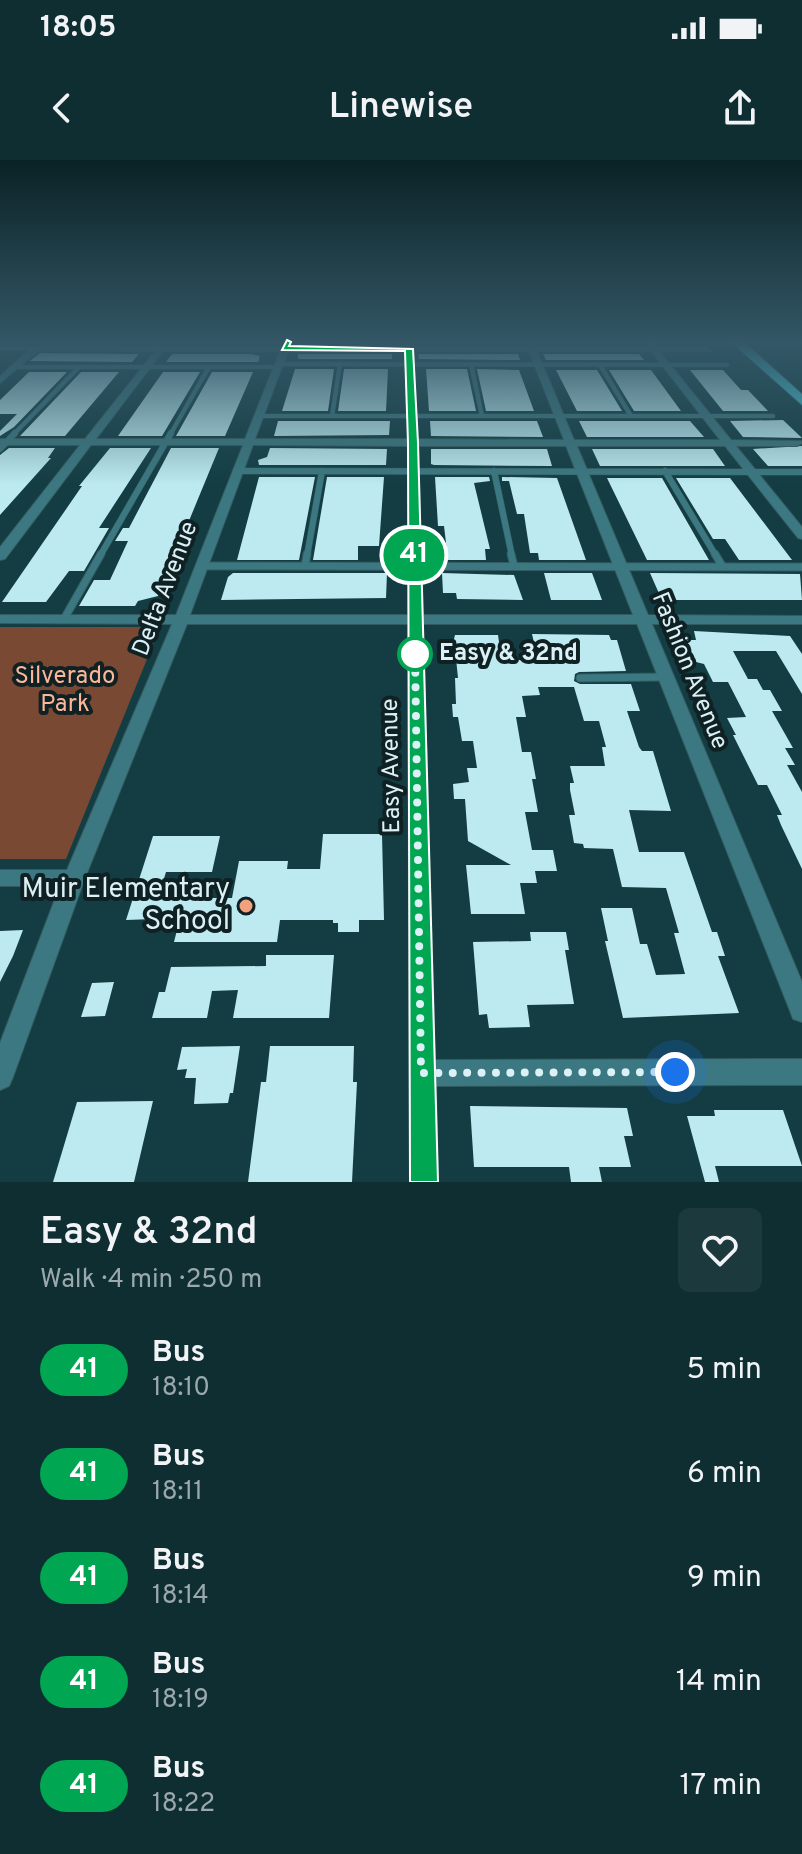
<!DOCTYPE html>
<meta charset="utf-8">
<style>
body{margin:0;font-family:Overpass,sans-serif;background:#1c3a3e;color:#f1f3f6;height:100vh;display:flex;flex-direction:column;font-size:30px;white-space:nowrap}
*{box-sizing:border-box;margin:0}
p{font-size:26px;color:#9ba8ac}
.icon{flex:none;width:44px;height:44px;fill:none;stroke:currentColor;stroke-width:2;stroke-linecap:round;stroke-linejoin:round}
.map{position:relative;height:1022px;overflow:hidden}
.details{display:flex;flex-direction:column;background:#0e2e32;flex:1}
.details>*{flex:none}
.badge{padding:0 16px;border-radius:26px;font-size:28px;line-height:52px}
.you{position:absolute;width:40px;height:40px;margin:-20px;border:6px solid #fff;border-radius:50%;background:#1a73e8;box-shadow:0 0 0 12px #1a73e833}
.map>.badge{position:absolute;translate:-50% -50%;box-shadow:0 0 0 4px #fff}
.round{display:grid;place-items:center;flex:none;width:84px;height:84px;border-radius:12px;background:#1c3a3e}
.head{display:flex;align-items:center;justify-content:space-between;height:136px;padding:0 40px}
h1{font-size:38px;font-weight:600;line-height:60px}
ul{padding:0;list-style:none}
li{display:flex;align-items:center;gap:24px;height:104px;padding:0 40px}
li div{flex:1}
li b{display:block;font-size:30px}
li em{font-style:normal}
li .badge{min-width:88px;font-weight:700;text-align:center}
.status{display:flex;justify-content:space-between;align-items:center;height:56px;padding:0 40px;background:#0e2e32;direction:ltr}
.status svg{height:22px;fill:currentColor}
header{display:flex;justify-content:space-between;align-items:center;height:104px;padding:0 40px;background:#0e2e32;font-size:36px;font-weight:600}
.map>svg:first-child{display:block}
.green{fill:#7a4934}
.building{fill:#bdeaf0}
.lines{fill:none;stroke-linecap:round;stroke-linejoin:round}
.service-far2-casing{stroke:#335a5f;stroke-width:5}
.service-far1-casing{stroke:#335a5f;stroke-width:7}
.service-casing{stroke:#335a5f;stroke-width:9}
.minor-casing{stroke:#335a5f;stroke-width:2}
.motorway-casing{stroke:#335a5f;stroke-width:2}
.service-far2{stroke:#3c7881;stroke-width:4}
.service-far1{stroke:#3c7881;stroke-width:6}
.service{stroke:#3c7881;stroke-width:7}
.minor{fill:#3c7881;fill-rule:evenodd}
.motorway{fill:#4bccde;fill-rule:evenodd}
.line{fill:#00a651;stroke:#fff;stroke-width:2}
.walk{stroke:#dbf1f5;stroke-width:8;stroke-dasharray:0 14.4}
.stop-dot{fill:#fff;stroke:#00a651;stroke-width:4}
.poi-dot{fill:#f2a17e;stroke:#102124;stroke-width:3}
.labels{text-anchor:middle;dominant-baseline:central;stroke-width:8;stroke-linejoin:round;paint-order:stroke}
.street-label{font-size:24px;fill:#dbf1f5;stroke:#102124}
.stop-label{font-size:24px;font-weight:bold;fill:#dbf1f5;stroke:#102124;text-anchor:start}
.park-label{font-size:24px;fill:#fcb79a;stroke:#102124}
.near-poi-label{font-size:28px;fill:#dbf1f5;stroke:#102124;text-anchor:end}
</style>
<div class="status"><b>18:05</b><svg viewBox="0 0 49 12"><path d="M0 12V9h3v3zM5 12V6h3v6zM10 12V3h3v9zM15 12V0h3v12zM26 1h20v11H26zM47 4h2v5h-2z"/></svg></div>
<header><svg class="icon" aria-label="back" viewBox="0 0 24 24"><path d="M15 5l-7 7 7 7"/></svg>Linewise<svg class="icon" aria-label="share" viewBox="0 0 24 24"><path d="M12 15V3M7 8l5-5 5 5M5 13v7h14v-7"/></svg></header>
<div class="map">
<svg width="802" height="1022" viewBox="0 0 802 1022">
<rect width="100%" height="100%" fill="#133d43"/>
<path class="green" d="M0 467H160L66 699H0Z"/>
<path class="building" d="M40 193 139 194 132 202 30 201Z
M172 194H251L260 196 258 202H166Z
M298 194H392V199H298Z
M418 194H518L520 200 419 199Z
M543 194H639L644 200H546Z
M295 209H334L328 251H282Z
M344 209H388L386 251H338Z
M426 209H467L476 251H429Z
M477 209 519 210 534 251H486Z
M556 210H597L622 251H577Z
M609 210H651L681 251H634Z
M690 210H723L741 230H748L768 251H723Z
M29 212H67L14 267 0 276V271L17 254H0V240Z
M81 212H119L65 276H20Z
M163 212H200L162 276H118Z
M212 212H253L225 276H176Z
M783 260 802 278 743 277 730 261Z
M278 261H390L389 275 274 276Z
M430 261H537L543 277 431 276Z
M579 261H690L704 277H587Z
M802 286V306H768L753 289Z
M9 288H55L48 298H51L0 355V295Z
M110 288H151L99 368H109L84 411H69L46 442H2L82 326H79Z
M171 288H219L158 436 138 441 135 446H79L94 420H110L128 381H115L123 368H129Z
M270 288 387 289 386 305H259L258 300 267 297Z
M431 289H547L552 306 434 305 431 304Z
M592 289H713L725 306H600Z
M259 317H315L299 400H237Z
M327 317H384L379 386H358V400H313Z
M435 317H489L490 321 474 323 490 389H485L486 400H441L440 391H447L444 366H438Z
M502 317 557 318 586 400H539L538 393H530L524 354H517L509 321H502Z
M607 318H662L709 400H647Z
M676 318H730L792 400H739L725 379H713Z
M233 413H387L386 438 221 440 228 417Z
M442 413 514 415 523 440 457 439 456 433H443Z
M544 413H592L602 440H551Z
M650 413 800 414 802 440H667L661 438Z
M694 471 790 476 802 494V534L776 491H733L748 519H757L763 530H770L782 551H772L793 588H785L795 605H787L802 632V709L781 665 777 655H782L767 625H758L733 575H736L727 558 746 557 728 522H713L704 504 696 502 686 480H696Z
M532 474 609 475 611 480H617L626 511 579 512 575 514 574 521 580 524H631L640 551H627L639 587 642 591H653L671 651 629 650 639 692H684L712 772H717L725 796H718L739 853 623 858 605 781H608L601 748H632L640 784H647L656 815 685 814 674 773H679L666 728 622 727 613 689 584 688 583 684 574 683 569 655H575L570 630V623H574L570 606H605L602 587H606L599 561H584L574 527H538L540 535 522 536 526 557H516L522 592H531L536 619H532L538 652H525L532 690H553L557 711H535L537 723H520L525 754H471L466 705H511L468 681 465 639H454L453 624 469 622 467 608H477L473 581H462L458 557H453L452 544H456L455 518H458L454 479 455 475H498L499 482H505L508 500H538Z
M323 674H382L384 760H359V772H338V763H333V760H280L277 782H174L180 758 126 760 153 676H220L212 712H166L158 738H232L239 701H288L287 709H320Z
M23 770 13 796 0 822V771Z
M530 772H566L569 790H565L574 844 527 845 530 867 489 868 487 854 479 855 473 782 531 781Z
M266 795H334L329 858H233L238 830 212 831 207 858H152L159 832H165L171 807 266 806Z
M114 822 105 856 81 857 92 823Z
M240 886 233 933H230L228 943 194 944 196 918H185L187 909 177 910 182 887Z
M270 886H354L353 922H357L352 1022H248L261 922H266Z
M153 941 134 1022H53L77 942Z
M470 946 627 948 633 976H624L631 1007H599L602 1022H571L569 1007H474Z
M714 950H783L802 1006H715L719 1022H705L687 956H715Z"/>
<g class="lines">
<defs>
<path id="service-far2" d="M278 204 727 205
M471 204 482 256
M600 205 631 256
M15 207H277
M257 256H773
M332 256 340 204
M13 275 79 207
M170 275 209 207"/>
<path id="service-far1" d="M0 289 15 273
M236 311 802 312
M494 311 512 396
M665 311 716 396
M100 396 171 273
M307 396 322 311"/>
<path id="service" d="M511 394 514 406
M715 394 723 407
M201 406 802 407
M305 406 307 394
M64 459 101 394
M580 518 666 517"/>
<path id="minor" d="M283 182H291L289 186 649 187 648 182H656L657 187H708L711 191H659L731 280 801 281 802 283 797 286H736L802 367V379L798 378 725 286H577L648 455 802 456V464H652L802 822V862L793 859 790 851 637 464H423L435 900 802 899V925L436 926 438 1022H410L408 464H187L85 718 13 917 9 926 0 930V883L60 726H0V710H67L172 464 0 463V455H176L243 285H91L5 399 0 400V387L80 285H0V279H85L155 191 39 190 0 223V216L29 190H0V186H282ZM163 191H280L245 279H96ZM288 191H405L408 279H255ZM413 191H529L564 280 418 279ZM537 191H651L720 280H574ZM253 285 408 286V455H190ZM418 286H566L633 455H423Z"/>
<path id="motorway" d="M731 182H744L802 234V245Z"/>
</defs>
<use href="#service-far2" class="service-far2-casing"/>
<use href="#service-far1" class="service-far1-casing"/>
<use href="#service" class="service-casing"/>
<use href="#minor" class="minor-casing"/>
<use href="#motorway" class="motorway-casing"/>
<use href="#service-far2" class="service-far2"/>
<use href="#service-far1" class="service-far1"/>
<use href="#service" class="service"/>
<use href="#minor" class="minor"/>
<use href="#motorway" class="motorway"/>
</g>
<linearGradient id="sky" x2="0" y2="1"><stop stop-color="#0a2225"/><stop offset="0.56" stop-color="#335766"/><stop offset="1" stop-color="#335766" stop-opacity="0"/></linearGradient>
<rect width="802" height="325" fill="url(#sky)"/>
<path class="line" d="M287 180 291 182 289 186 413 189 418 283 438 1022H410L408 283 405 191 282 190Z"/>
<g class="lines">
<path class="walk" d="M415 494V489L421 913 675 912"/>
</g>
<circle class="stop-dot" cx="415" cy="494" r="16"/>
<circle class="poi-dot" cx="246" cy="746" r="8"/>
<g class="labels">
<g class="street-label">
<text transform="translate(166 429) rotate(-69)">Delta Avenue</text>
<text transform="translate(689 511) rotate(68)">Fashion Avenue</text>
<text transform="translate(392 606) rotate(-91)">Easy Avenue</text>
</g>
<g class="stop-label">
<text x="439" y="494">Easy &amp; 32nd</text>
</g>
<g class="park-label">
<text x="65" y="517">Silverado<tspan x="65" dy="28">Park</tspan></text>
</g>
<g class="near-poi-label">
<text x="230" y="730">Muir Elementary<tspan x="230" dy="32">School</tspan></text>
</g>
</g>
</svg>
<div class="you" style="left:675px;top:912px"></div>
<b class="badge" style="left:414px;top:395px;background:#00a651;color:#fff">41</b>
</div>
<section class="details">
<div class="head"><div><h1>Easy &amp; 32nd</h1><p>Walk · 4 min · 250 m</p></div><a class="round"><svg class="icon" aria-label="heart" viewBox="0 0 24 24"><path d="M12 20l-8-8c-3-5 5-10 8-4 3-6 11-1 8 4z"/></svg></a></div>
<ul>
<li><span class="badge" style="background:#00a651;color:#fff">41</span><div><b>Bus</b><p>18:10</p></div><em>5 min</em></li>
<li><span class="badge" style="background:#00a651;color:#fff">41</span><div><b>Bus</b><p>18:11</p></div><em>6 min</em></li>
<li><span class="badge" style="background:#00a651;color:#fff">41</span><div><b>Bus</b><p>18:14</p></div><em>9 min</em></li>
<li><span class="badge" style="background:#00a651;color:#fff">41</span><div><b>Bus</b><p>18:19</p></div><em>14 min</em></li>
<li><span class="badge" style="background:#00a651;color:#fff">41</span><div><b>Bus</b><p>18:22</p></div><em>17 min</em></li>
</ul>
</section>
